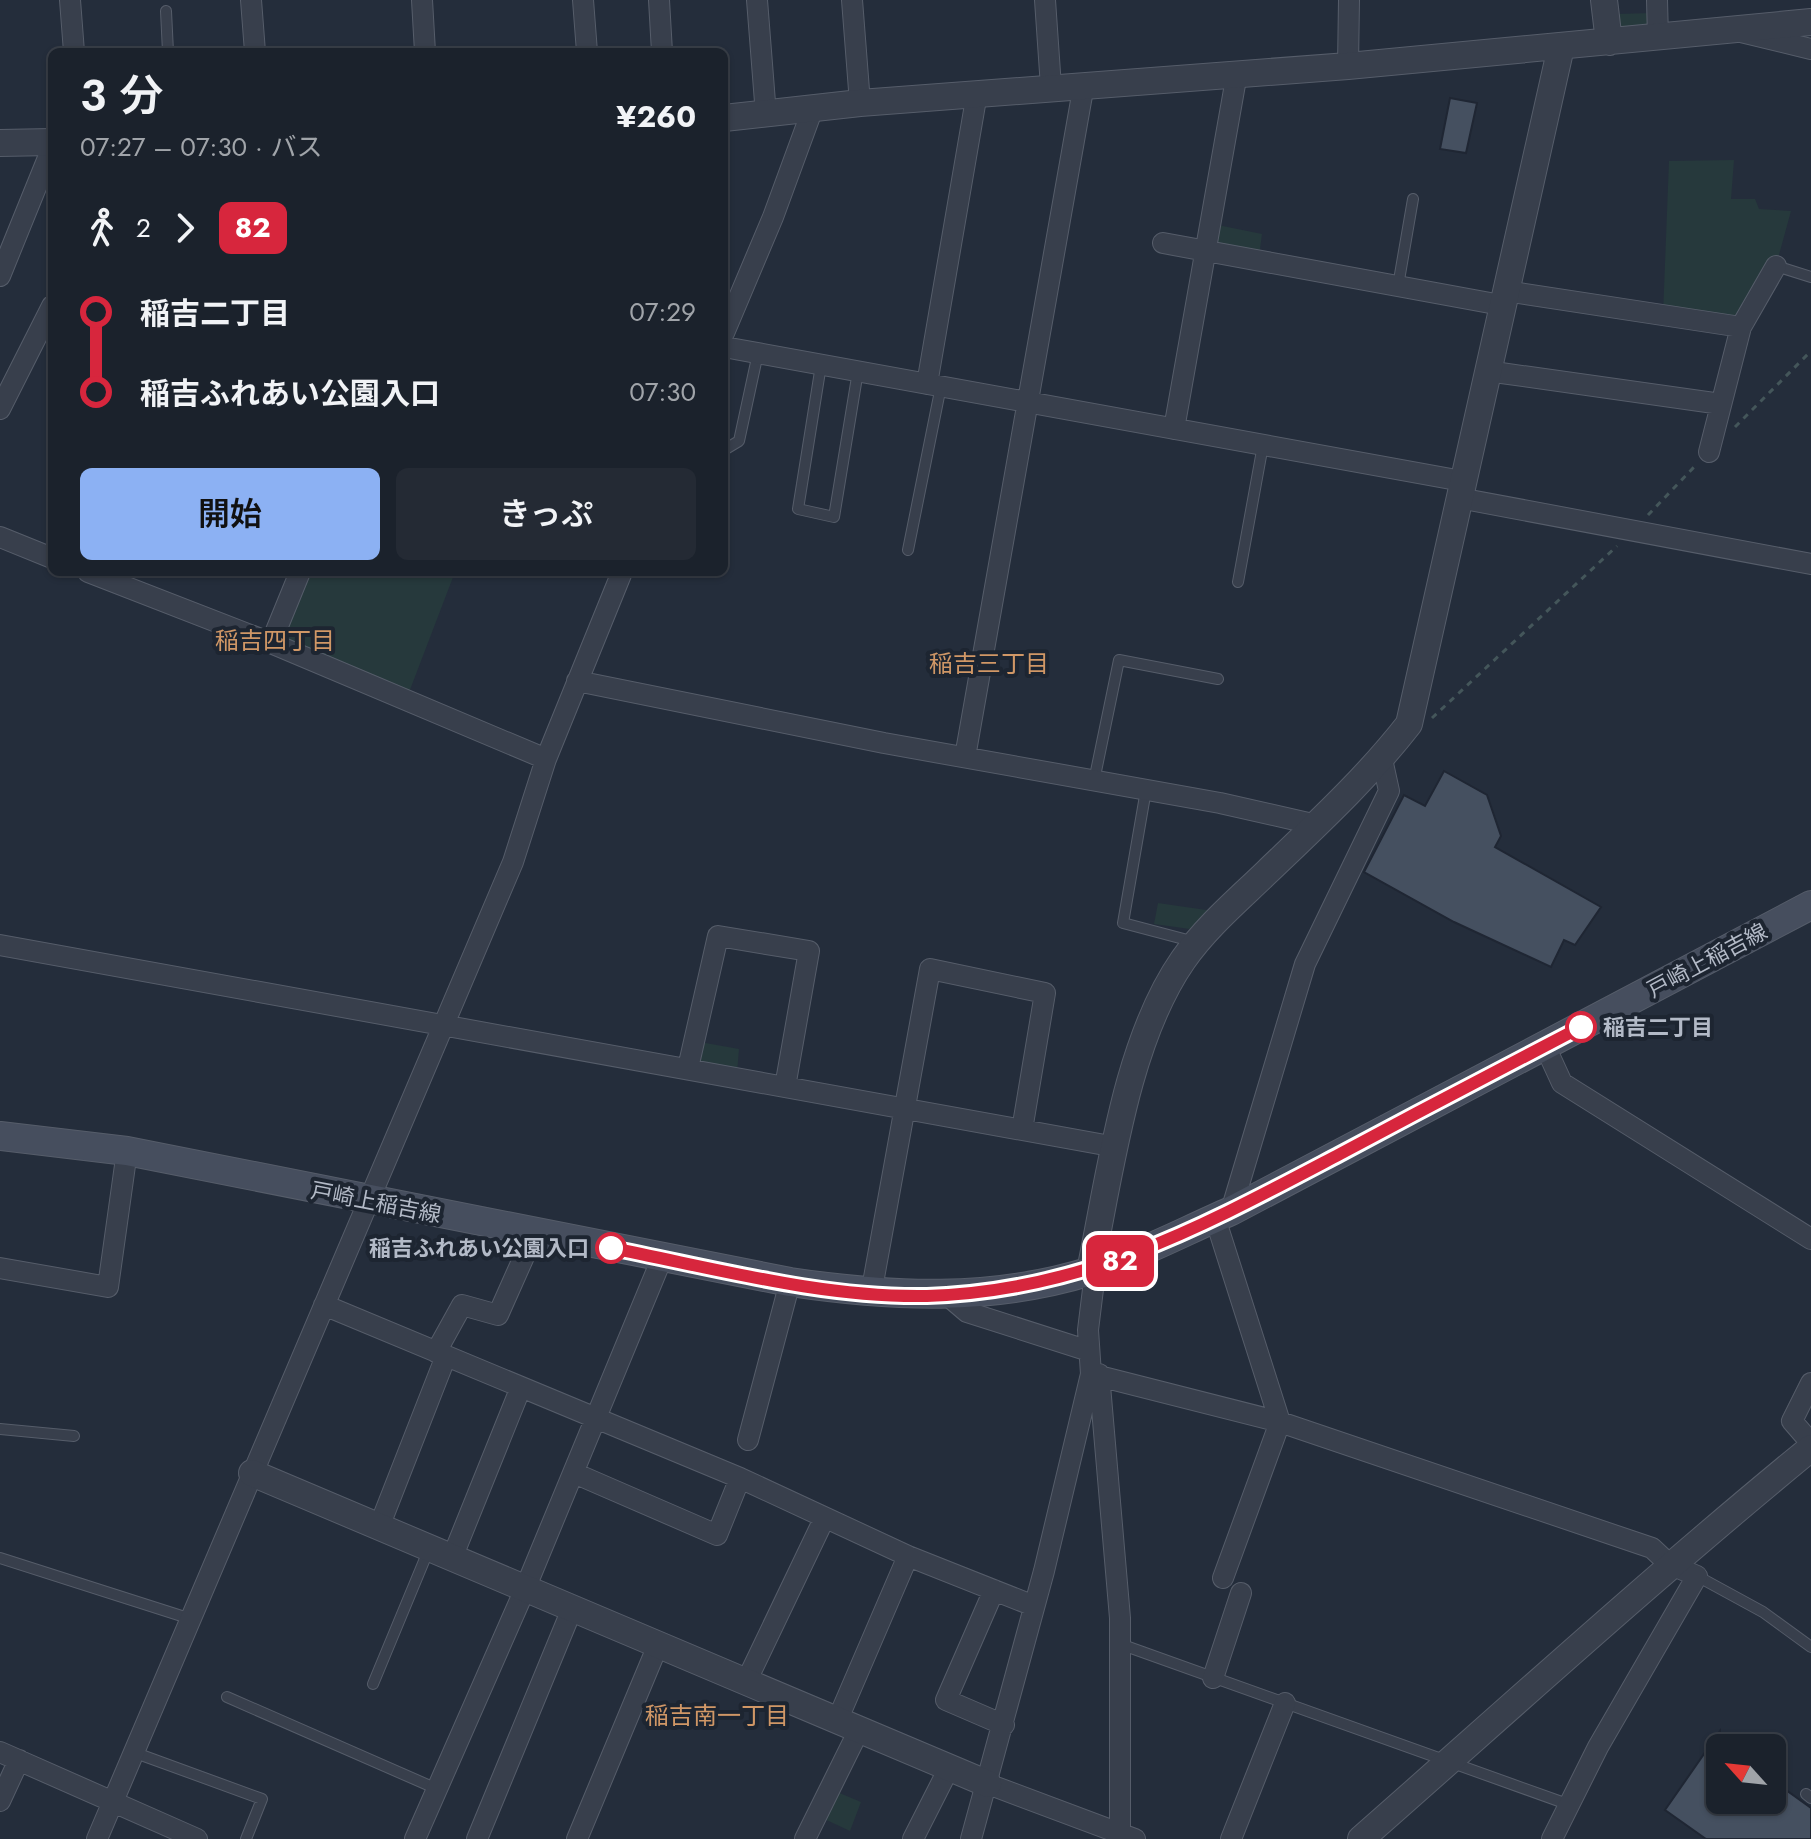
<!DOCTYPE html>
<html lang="ja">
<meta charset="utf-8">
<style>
body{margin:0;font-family:Jost,"Noto Sans JP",sans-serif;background:#242a34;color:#f1f3f6;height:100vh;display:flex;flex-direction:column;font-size:30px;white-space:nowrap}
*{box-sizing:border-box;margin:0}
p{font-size:26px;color:#a0a4a9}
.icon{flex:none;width:44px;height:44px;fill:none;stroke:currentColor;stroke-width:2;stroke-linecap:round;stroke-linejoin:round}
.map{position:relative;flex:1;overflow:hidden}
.details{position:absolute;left:48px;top:48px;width:680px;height:528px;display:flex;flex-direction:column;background:#1b222c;border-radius:12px;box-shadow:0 2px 6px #0004,0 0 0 2px #393f48}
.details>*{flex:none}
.badge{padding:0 16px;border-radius:12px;font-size:28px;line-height:52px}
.needle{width:52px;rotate:297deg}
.buttons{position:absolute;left:1706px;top:1734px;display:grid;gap:16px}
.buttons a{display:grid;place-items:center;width:80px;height:80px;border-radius:12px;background:#1b222c;box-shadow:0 2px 6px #0004,0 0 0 2px #393f48;font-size:40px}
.map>.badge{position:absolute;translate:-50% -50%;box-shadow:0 0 0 4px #fff}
.legs{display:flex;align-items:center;gap:12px;height:88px;padding:0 32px;font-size:26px}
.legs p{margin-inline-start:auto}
.summary{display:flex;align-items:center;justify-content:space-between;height:136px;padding:0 32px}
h1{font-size:44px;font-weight:600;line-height:60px}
.button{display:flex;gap:16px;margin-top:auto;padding:16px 32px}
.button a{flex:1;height:92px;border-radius:12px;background:#8cb1f3;color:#111;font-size:32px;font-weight:600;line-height:92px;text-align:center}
.button a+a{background:#242a34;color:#f1f3f6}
ul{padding:0 32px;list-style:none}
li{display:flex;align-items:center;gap:28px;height:80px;font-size:30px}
li i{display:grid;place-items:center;width:12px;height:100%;margin:0 10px;background:currentColor}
li i::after{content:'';width:20px;height:20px;margin:-10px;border:6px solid;border-radius:50%;background:#1b222c}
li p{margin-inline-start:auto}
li:first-child i{background:linear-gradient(#0000 50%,currentColor 0)}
li:last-child i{background:linear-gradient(currentColor 50%,#0000 0)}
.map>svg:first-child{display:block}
.green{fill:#26393c}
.building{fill:#455060;stroke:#1f2633;stroke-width:2}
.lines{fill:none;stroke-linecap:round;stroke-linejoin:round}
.service-casing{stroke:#565d6a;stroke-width:12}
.minor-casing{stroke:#565d6a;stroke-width:22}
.tertiary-casing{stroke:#565d6a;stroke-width:28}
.secondary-casing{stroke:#565d6a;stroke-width:30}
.path{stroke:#44565a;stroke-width:3;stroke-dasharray:6 6;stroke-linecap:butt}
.service{stroke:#383f4c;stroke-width:10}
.minor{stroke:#383f4c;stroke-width:20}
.tertiary{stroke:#383f4c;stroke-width:26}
.secondary{stroke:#464e5e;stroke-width:28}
.line-1-casing{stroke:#fff;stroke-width:18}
.line-1{stroke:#d7263d;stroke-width:12}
.stop-1-dot{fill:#fff;stroke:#d7263d;stroke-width:4}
.labels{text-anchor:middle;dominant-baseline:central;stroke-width:8;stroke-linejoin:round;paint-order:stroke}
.street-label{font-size:22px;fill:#b3bac7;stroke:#1d2531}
.stop-label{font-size:22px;font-weight:bold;fill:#b3bac7;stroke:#1d2531;text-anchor:start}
.neighbourhood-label{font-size:24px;fill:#d09766;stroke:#1d2531}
</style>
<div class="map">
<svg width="1811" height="1839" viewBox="0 0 1811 1839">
<rect width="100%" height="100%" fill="#242d3b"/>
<path class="green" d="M1653 13 1655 34 1614 36 1616 14Z
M1734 160 1731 199H1755L1759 209 1791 211 1776 266 1741 327 1663 315 1669 161Z
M1213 224 1262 234 1259 257 1209 247Z
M308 572H455L408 695 280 639Z
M1158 903 1220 912 1204 931 1154 924Z
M700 1042 739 1049 737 1073 697 1065Z
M830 1789 861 1802 850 1831 818 1816Z"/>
<path class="building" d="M1450 98 1477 103 1466 153 1440 149Z
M1444 771 1487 795 1501 836 1495 847 1601 907 1575 945 1564 940 1551 967 1454 922 1364 872 1404 795 1425 806Z
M1720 1731V1800H1772V1780L1811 1808V1839H1706L1665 1810Z"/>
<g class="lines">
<defs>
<path id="service" d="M166 11 168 52
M1776 266 1811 277
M1398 286 1413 199
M821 365 798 509 834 517 858 371
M724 450 739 441 758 353
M908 550 941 386
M1238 582 1263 445
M1094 781 1119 660 1218 679
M1146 790 1123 923 1195 942
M0 1429 74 1436
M0 1558 191 1619
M1697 1576 1763 1612 1811 1647
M1120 1644 1570 1805
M373 1684 429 1549
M227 1697 437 1789
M133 1752 262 1799 246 1839
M1806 1794 1811 1798"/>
<path id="minor" d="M70 0 74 52
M251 0 255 52
M422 0 425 52
M583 0 587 52
M659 0 662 52
M757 0 766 115
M852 0 860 103
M1045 0 1051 87
M1657 0 1658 38
M1741 32 1811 49
M1348 66 1349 0
M1163 243 1501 305
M0 276 52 148
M1505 291 1741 327
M724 333 773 217 813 108
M724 347 1462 481
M1487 371 1721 404
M927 384 977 93
M0 409 52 306
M1174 429 1237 73
M1709 452 1741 327 1776 266
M1459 498 1811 564
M0 537 52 558
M88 572 271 643 546 759
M271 643 300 572
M577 681 884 743 1220 803 1317 825
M965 757 1084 84
M0 945 1116 1147
M1545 1046 1562 1083 1811 1239
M688 1068 718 936 809 951 785 1087
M1231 1211 1305 964 1389 791 1382 759
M1215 1218 1280 1422 1223 1578
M0 1268 108 1287 127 1151
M871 1294 930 969 1045 993 1022 1130
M947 1295 967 1312 1089 1351
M324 1305 740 1478 908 1556 1034 1606
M436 1352 462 1305 498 1315 534 1234
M1091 1374 1280 1422 1652 1548 1669 1564 1697 1576 1598 1747 1552 1839
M1099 1374 1120 1618V1839
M1811 1383 1792 1421 1811 1443
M748 1440 790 1282
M574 1473 717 1535 740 1478
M379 1527 446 1356
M452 1558 521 1387
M994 1590 946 1700 1004 1725
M1213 1678 1241 1593
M746 1682 824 1519
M837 1721 908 1556
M0 1752 197 1839
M988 1784 1135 1839
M0 1801 19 1760
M97 1839 513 862 546 759 622 572
M415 1839 525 1589 662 1258
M477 1839 572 1609
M577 1839 658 1645
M805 1839 859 1730
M913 1839 949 1768
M971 1839 1044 1571 1091 1374 1088 1330 1094 1281 1090 1271
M1231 1839 1285 1703"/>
<path id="tertiary" d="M1604 0 1609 42
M724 118 860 103 1348 66 1811 22
M0 143 52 142
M1090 1271C1110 1174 1126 1042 1183 960 1206 927 1238 900 1267 872 1316 825 1367 778 1409 724L1561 47
M252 1473 988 1784
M1361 1839C1510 1708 1657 1574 1811 1448"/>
<path id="secondary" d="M0 1136 127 1151 790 1282C891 1297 991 1302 1091 1271 1140 1255 1185 1231 1231 1211L1811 905"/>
</defs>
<use href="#service" class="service-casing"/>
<use href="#minor" class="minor-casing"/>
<use href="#tertiary" class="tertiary-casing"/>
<use href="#secondary" class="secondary-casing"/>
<path class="path" d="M1735 427 1811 351
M1648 515 1695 466
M1432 718 1617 546"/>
<use href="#service" class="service"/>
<use href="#minor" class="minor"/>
<use href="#tertiary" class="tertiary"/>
<use href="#secondary" class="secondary"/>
</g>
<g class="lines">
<defs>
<path id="line-1" d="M611 1248C714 1268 822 1298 927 1296 1086 1291 1203 1226 1340 1154 1420 1111 1501 1069 1581 1027"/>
</defs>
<use href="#line-1" class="line-1-casing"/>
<use href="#line-1" class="line-1"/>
</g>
<g class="stop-1-dot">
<circle cx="1581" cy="1027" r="14"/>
<circle cx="611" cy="1248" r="14"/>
</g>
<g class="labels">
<g class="street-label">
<text transform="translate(1707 960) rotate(-28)">戸崎上稲吉線</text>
<text transform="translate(376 1202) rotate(11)">戸崎上稲吉線</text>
</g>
<g class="stop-label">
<text x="1603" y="1027">稲吉二丁目</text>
<text x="589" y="1248" text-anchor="end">稲吉ふれあい公園入口</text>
</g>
<g class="neighbourhood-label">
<text x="275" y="640">稲吉四丁目</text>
<text x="989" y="663">稲吉三丁目</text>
<text x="717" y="1715">稲吉南一丁目</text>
</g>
</g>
</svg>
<div class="buttons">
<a><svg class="needle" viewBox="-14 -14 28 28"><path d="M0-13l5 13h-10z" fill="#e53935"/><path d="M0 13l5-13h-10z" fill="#a0a4a9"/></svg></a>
</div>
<b class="badge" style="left:1120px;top:1261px;background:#d7263d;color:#fff">82</b>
<section class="details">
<div class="summary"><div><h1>3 分</h1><p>07:27 – 07:30 · バス</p></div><b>¥260</b></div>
<div class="legs"><svg class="icon" aria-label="walk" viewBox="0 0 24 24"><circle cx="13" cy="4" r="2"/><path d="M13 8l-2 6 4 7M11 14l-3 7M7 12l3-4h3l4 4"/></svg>2<svg class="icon" aria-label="forward" viewBox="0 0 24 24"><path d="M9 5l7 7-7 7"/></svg><b class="badge" style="background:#d7263d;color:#fff">82</b></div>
<ul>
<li><i style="color:#d7263d"></i><b>稲吉二丁目</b><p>07:29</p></li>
<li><i style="color:#d7263d"></i><b>稲吉ふれあい公園入口</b><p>07:30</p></li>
</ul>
<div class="button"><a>開始</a><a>きっぷ</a></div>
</section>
</div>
